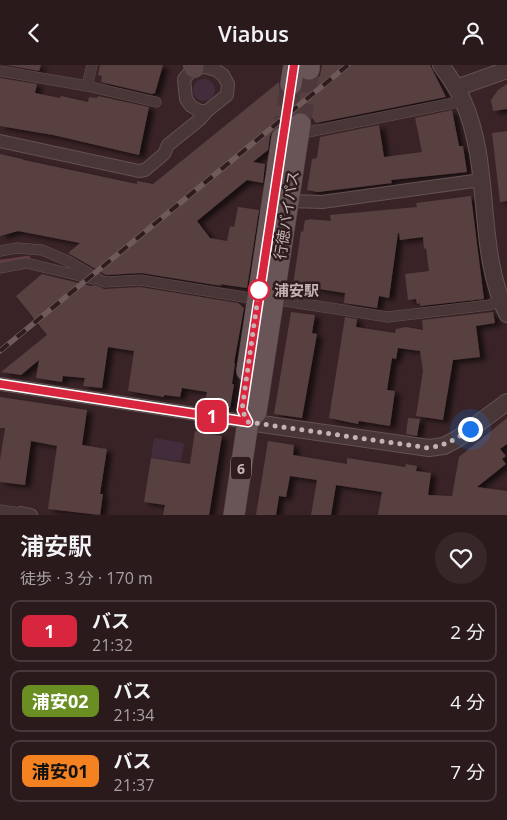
<!DOCTYPE html>
<html lang="ja">
<meta charset="utf-8">
<style>
body{margin:0;font-family:"Open Sans","Noto Sans JP",sans-serif;background:#372729;color:#f1f3f6;height:100vh;display:flex;flex-direction:column;font-size:19px;white-space:nowrap}
*{box-sizing:border-box;margin:0}
p{font-size:16px;color:#a6a1a3}
.icon{flex:none;width:28px;height:28px;fill:none;stroke:currentColor;stroke-width:2;stroke-linecap:round;stroke-linejoin:round}
.map{position:relative;height:450px;overflow:hidden}
.side{display:flex;flex-direction:column;background:#2b1a1c;flex:1}
.side>*{flex:none}
.badge{padding:0 10px;border-radius:8px;font-size:18px;line-height:32px}
.you{position:absolute;width:25px;height:25px;margin:-12px;border:4px solid #fff;border-radius:50%;background:#1a73e8;box-shadow:0 0 0 8px #1a73e833}
.map>.badge{position:absolute;translate:-50% -50%;box-shadow:0 0 0 2px #fff}
.round{display:grid;place-items:center;flex:none;width:52px;height:52px;border-radius:26px;background:#372729}
.summary{display:flex;align-items:center;justify-content:space-between;height:85px;padding:0 20px}
h1{font-size:24px;font-weight:600;line-height:38px}
ul{padding:0;list-style:none}
li{display:flex;align-items:center;gap:15px;height:62px;margin:0 10px 8px;padding:0 10px;border:2px solid #47383b;border-radius:10px}
li div{flex:1}
li b{display:block;font-size:19px}
li em{font-style:normal}
li .badge{min-width:55px;font-weight:700;text-align:center}
header{display:flex;justify-content:space-between;align-items:center;height:65px;padding:0 20px;background:#2b1a1c;font-size:22px;font-weight:600}
.map>svg:first-child{display:block}
.green{fill:#432d3d}
.lines{fill:none;stroke-linecap:round;stroke-linejoin:round}
.stream{stroke:#62393e;stroke-width:4.5}
.building{fill:#593f41;filter:url(#shadow)}
.primary-tunnel{stroke:#4e383b;stroke-width:21;stroke-dasharray:21 11;stroke-linecap:butt}
.pedestrian-casing{stroke:#645253;stroke-width:11}
.minor-casing{stroke:#645253;stroke-width:14}
.tertiary-casing{stroke:#645253;stroke-width:18}
.secondary-casing{stroke:#645253;stroke-width:20}
.primary-casing{stroke:#524042;stroke-width:22}
.pedestrian{stroke:#493738;stroke-width:10}
.minor{stroke:#493738;stroke-width:12}
.tertiary{stroke:#493738;stroke-width:16}
.secondary{stroke:#5c4546;stroke-width:19}
.primary{stroke:#695557;stroke-width:21}
.rail-casing{stroke:#70595b;stroke-width:5.5}
.rail{stroke:#2e1c1e;stroke-width:4;stroke-dasharray:11;stroke-linecap:butt}
.line-casing{stroke:#fff;stroke-width:11}
.line{stroke:#d7263d;stroke-width:8}
.walk{stroke:#c5b2b3;stroke-width:5;stroke-dasharray:0 9}
.stop-dot{fill:#fff;stroke:#d7263d;stroke-width:2.5}
.labels{text-anchor:middle;dominant-baseline:central;stroke-width:5;stroke-linejoin:round;paint-order:stroke}
.shield{fill:#2e1c1e;stroke:#988586;stroke-width:1}
.shield-label{font-size:14px;font-weight:bold;fill:#c5b2b3}
.street-label{font-size:15px;fill:#c5b2b3;stroke:#2e1c1e}
.stop-label{font-size:15px;font-weight:bold;fill:#c5b2b3;stroke:#2e1c1e;text-anchor:start}
</style>
<header><svg class="icon" aria-label="back" viewBox="0 0 24 24"><path d="M15 5l-7 7 7 7"/></svg>Viabus<svg class="icon" aria-label="person" viewBox="0 0 24 24"><circle cx="12" cy="8" r="4"/><path d="M4 21q1-7 8-7t8 7"/></svg></header>
<div class="map">
<svg width="507" height="450" viewBox="0 0 507 450">
<defs>
<filter id="shadow"><feDropShadow dx="5.5" dy="3" stdDeviation="2.5" flood-color="#0009"/></filter>
</defs>
<rect width="100%" height="100%" fill="#392326"/>
<path class="green" d="M193 25a11 11 0 1 1 22 0a11 11 0 1 1-22 0Z
M154 373 184 378 181 397 151 393Z"/>
<g class="lines">
<path class="stream" d="M0 197 28 193"/>
</g>
<path class="building" d="M6 0H41L39 6Z
M100 0H163L155 28 152 29 101 17 102 11 98 10Z
M322 0H430L446 32 316 58 310 50 302 47H296L290 52 287 62 278 61 273 65 270 71 268 85 253 97 265 99 263 118 247 115 197 156 210 173 227 176 230 161 234 162 238 142 259 145 247 223 219 219 222 221 141 208 106 210 68 188 80 178 18 166 0 171V89L22 94 24 95 137 119V116L153 119 279 17 280 28 282 27 289 31 296 30 301 26 304 15 309 16 315 15 320 11Z
M0 13 37 19 35 28 60 33 61 31 88 37 89 32 97 33 98 31 149 42 139 90 53 70 0 61Z
M507 19V44L493 46 491 35 498 25Z
M452 45 459 81H463L467 107 391 115 392 118 318 127 307 125 312 94 317 93 320 72 379 60 384 92 422 87 415 53Z
M507 66V136L500 137 492 68Z
M471 131 484 234 420 241V238L417 239 416 234 408 235 405 209 429 206 426 183 424 184 423 172 400 175 399 168H398L389 233 379 231 377 243 344 238 345 228 293 220 301 166 303 167 305 155H309V154L331 156 330 150 417 142 416 138Z
M42 209 91 221 96 220 104 224 140 222 238 238 244 243 234 298H235L232 319H234L230 343 205 339 207 327 182 323 180 332 164 330V332L128 326 134 286 108 282 102 323 83 321 85 313 63 311 62 317 36 313 39 295 21 310 1 307 47 270 16 231Z
M291 247 315 250 312 268 317 269 302 353 274 349Z
M493 247 495 258 476 261 480 292 453 295 443 355 416 351 423 306 420 286 398 283 396 294 392 293 387 325 395 326 390 361 359 356 358 359 329 353 345 252 357 254 356 262 395 268 396 264 406 262 423 265 422 255Z
M0 332 87 345 82 380 107 384 100 429H103L100 450 48 444 57 381 31 376 25 420 0 417V395L5 363H0Z
M408 353 420 354 417 371 406 369Z
M507 353V379L500 384 506 391 502 394 506 399 477 422 507 426V450H378L382 427 336 420 331 450H311L317 415 290 411 286 432 279 431 276 450H256L268 376 294 380 293 390 347 399V393L405 402 406 399 417 401 416 406 431 408 428 430 452 431 459 392Z
M195 366 222 371 209 450H163L165 440 144 437 151 393 190 399Z"/>
<g class="lines">
<path class="primary-tunnel" d="M300 59 309 4
M282 73 291 19"/>
<defs>
<path id="pedestrian" d="M0 6 87 21 156 37
M87 21 92 0
M298 69 463 36
M0 186 17 183 42 185 68 196 104 217 140 215 250 233
M0 203 26 198 93 214
M285 236 388 252 489 240 501 236
M0 445 21 448"/>
<path id="minor" d="M205 2 216 5 223 10 228 19 227 30 207 46H200L191 41 186 34 184 14 194 3Z
M0 76 139 106 145 105 164 89 168 80 199 55 207 46
M289 136 322 137 481 115
M0 319 248 357
M21 448 31 450"/>
<path id="tertiary" d="M441 0C449 12 458 23 463 36 493 103 475 183 507 249
M456 23 507 5
M248 357 429 383 444 381 457 374 507 337"/>
<path id="secondary" d="M193 0 194 3"/>
<path id="primary" d="M309 4V0
M291 19 294 0
M247 306 282 73
M234 450 248 357 256 347 300 59"/>
</defs>
<use href="#pedestrian" class="pedestrian-casing"/>
<use href="#minor" class="minor-casing"/>
<use href="#tertiary" class="tertiary-casing"/>
<use href="#secondary" class="secondary-casing"/>
<use href="#primary" class="primary-casing"/>
<use href="#pedestrian" class="pedestrian"/>
<use href="#minor" class="minor"/>
<use href="#tertiary" class="tertiary"/>
<use href="#secondary" class="secondary"/>
<use href="#primary" class="primary"/>
<defs>
<path id="rail" d="M0 286 348 0"/>
</defs>
<use href="#rail" class="rail-casing"/>
<use href="#rail" class="rail"/>
</g>
<g class="lines">
<defs>
<path id="line" d="M0 319 248 357 242 345 294 0"/>
</defs>
<use href="#line" class="line-casing"/>
<use href="#line" class="line"/>
<path class="walk" d="M259 225 242 345 248 357 429 383C446 380 457 374 470 364"/>
</g>
<circle class="stop-dot" cx="259" cy="225" r="10"/>
<g class="labels">
<rect class="shield" x="231" y="391.5" width="20" height="23" rx="4"/>
<g class="shield-label">
<text x="241" y="403">6</text>
</g>
<g class="street-label">
<text transform="translate(286 150) rotate(-81)">行徳バイパス</text>
</g>
<g class="stop-label">
<text x="274" y="225">浦安駅</text>
</g>
</g>
</svg>
<div class="you" style="left:470px;top:364px"></div>
<b class="badge" style="left:212px;top:351px;background:#d7263d;color:#fff">1</b>
</div>
<section class="side">
<div class="summary"><div><h1>浦安駅</h1><p>徒歩 · 3 分 · 170 m</p></div><a class="round"><svg class="icon" aria-label="heart" viewBox="0 0 24 24"><path d="M12 20l-8-8c-3-5 5-10 8-4 3-6 11-1 8 4z"/></svg></a></div>
<ul>
<li><span class="badge" style="background:#d7263d;color:#fff">1</span><div><b>バス</b><p>21:32</p></div><em>2 分</em></li>
<li><span class="badge" style="background:#6b8e23;color:#fff">浦安02</span><div><b>バス</b><p>21:34</p></div><em>4 分</em></li>
<li><span class="badge" style="background:#f58220;color:#111">浦安01</span><div><b>バス</b><p>21:37</p></div><em>7 分</em></li>
</ul>
</section>
